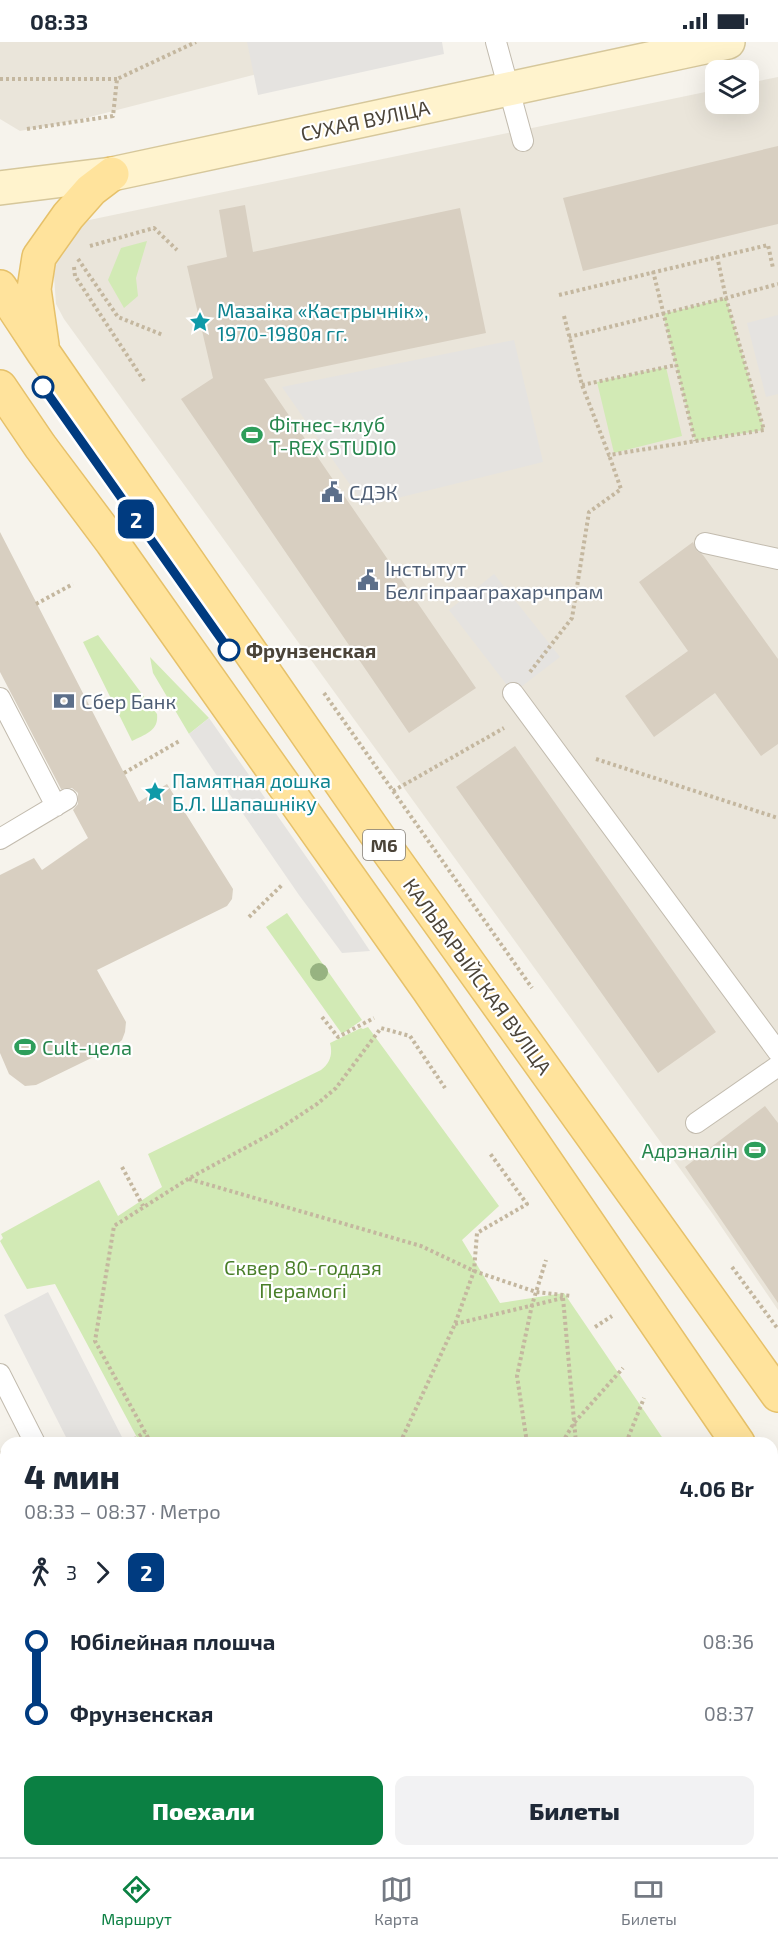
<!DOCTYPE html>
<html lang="ru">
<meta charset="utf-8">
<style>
body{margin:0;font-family:"Exo 2",sans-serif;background:#f2f2f3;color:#1f2937;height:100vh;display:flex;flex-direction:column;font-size:22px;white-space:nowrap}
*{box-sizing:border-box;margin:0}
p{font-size:20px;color:#747a83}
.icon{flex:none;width:33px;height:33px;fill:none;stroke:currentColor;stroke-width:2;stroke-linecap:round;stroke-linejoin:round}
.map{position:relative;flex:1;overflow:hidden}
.drawer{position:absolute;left:0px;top:1395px;width:778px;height:420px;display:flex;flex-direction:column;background:#fff;border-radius:18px 18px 0 0;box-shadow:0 6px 24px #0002}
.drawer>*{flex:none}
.badge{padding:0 12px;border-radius:9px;font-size:21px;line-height:39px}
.fabs{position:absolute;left:705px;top:18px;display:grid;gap:12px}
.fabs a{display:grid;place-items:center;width:54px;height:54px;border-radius:12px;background:#fff;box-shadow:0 6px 24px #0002;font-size:30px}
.map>.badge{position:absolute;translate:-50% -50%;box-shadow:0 0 0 3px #fff}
.legs{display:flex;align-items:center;gap:9px;height:66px;padding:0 24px;font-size:20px}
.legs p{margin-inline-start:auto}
.overview{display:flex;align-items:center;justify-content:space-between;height:102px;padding:0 24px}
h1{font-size:33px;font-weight:800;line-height:45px}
.cta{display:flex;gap:12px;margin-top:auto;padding:12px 24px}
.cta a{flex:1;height:69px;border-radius:12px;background:#0b8043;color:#fff;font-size:24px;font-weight:800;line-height:69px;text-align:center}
.cta a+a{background:#f2f2f3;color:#1f2937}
ul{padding:0 24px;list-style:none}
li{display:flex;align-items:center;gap:21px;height:72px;font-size:22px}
li i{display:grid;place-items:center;width:9px;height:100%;margin:0 8px;background:currentColor}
li i::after{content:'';width:15px;height:15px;margin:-8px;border:4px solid;border-radius:50%;background:#fff}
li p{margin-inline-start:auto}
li:first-child i{background:linear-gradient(#0000 50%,currentColor 0)}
li:last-child i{background:linear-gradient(currentColor 50%,#0000 0)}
.status{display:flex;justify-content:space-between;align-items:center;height:42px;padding:0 30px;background:#fff;direction:ltr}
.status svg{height:16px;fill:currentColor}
.tab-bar{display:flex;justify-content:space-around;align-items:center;height:84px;border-top:2px solid #e0e1e3;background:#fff;font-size:16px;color:#747a83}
.tab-bar a{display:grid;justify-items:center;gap:3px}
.tab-bar .active{color:#0b8043}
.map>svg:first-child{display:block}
.residential{fill:#eae5da}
.green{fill:#d2eab5}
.parking{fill:#e5e3e0}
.building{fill:#d8cfc1}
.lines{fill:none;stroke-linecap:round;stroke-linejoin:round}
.lane-casing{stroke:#c2bbae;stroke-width:22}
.street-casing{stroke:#c2bbae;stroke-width:36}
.secondary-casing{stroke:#d6c79b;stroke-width:36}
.primary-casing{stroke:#e6c16a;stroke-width:36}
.path{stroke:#c4b79f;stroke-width:4;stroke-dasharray:3 3;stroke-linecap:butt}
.lane{stroke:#fff;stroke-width:20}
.street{stroke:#fff;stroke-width:33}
.secondary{stroke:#fff3cd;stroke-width:33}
.primary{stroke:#ffe39c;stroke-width:33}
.tree{fill:#97b381}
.line-1-casing{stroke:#fff;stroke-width:14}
.line-1{stroke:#003b80;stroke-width:9}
.stop-1-dot{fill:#fff;stroke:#003b80;stroke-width:3}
.labels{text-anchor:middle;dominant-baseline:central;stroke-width:4.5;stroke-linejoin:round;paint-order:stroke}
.shield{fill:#fff;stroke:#817c74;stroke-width:1.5}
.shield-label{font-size:18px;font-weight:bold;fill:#4b4439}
.street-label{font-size:20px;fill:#4b4439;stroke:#fff}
.culture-label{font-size:20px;fill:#0d838f;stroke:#fff;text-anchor:start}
.leisure-label{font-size:20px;fill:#27864d;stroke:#fff;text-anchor:start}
.service-label{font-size:20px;fill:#4e5e75;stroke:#fff;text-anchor:start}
.stop-label{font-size:20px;font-weight:bold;fill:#4b4439;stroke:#fff;text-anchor:start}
.park-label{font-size:20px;fill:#4a7f2a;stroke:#fff}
</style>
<div class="status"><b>08:33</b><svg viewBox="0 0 49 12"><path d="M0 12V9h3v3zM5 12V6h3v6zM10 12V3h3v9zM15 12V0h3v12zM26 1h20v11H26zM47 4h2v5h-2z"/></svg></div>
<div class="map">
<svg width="778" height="1815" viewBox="0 0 778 1815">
<rect width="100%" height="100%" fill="#f6f3ec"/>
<path class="residential" d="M0 0H382L78 78 20 89 0 77Z
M778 35V1268L712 1171 64 277 56 262 52 206 70 182 715 48 716 62H748L749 41Z
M0 1664 6 1677V1809H60L63 1815H0Z"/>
<path class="green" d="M147 199 136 236 138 254 124 266 108 238 121 206Z
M726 256 764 388 695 399 663 272Z
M666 325 682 394 614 411 597 340Z
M98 593 157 672C159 689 145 692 132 699L83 600Z
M150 615 209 676 189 692 153 631Z
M287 871 362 978 342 992 266 885Z
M368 985 499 1164 462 1198 500 1261 564 1251 666 1401H140L55 1242 27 1247 0 1199 3 1196 1 1192 99 1138 118 1174 162 1145 148 1112 321 1028C330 1021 333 1012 330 1001L361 986 363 987Z
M773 1553 778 1561V1815H150L148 1809H772Z"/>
<path class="parking" d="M247 0H442L444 12 258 53Z
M778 273V352L766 355 747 281Z
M514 298 543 420 365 464 282 345Z
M494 532 560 615 513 651 449 568Z
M209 676 326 843 370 909 342 911 299 853 217 734 189 692Z
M48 1250 125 1401H69L4 1273Z
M0 1599 6 1612V1687L0 1673Z"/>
<path class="building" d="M778 104V182L583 229 563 156Z
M245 163 253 210 460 166 486 291 264 337 476 646 409 691 181 357 213 336 187 224 227 215 219 168Z
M0 490 139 760 167 742 233 847 232 857 227 864 97 928 126 980 125 990 122 998 114 1005 36 1043 25 1044 9 1032 0 1011V833L34 816 42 828 88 796 73 768 78 762V751L72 746 61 747 0 630Z
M693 500 697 509 703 513 778 617V702L761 714 715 651 654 695 625 654 688 609 639 540Z
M515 704 716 990 658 1031 456 745Z
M765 1064 778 1081V1261L685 1125Z"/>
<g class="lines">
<defs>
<path id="lane" d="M496 0 523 99
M705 501 778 517
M513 651 778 1010
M0 656 56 764
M0 797 67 757
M696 1081 778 1024
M0 1332 35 1401
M0 1525 6 1516"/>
<path id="street" d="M0 1554 6 1567
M107 1809 109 1815"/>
<path id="secondary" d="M0 146 112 132 728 0"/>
<path id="primary" d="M0 245 43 310 379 796 778 1353
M42 303 34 247 39 215 68 174 91 148 112 132
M0 345 40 404 112 500 428 947 738 1401
M772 1452 778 1460"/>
</defs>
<use href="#lane" class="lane-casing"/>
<use href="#street" class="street-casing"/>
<use href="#secondary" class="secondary-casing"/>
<use href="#primary" class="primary-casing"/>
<path class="path" d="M0 37H117
M27 87 113 74 117 37 196 0
M90 204 154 186 177 208
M717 214 726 256 778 242
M78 217 118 275 163 293
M74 225 75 234 144 339
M653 229 695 399
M559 253 768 203 773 226
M564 274 582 343 609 413 764 388 726 256 569 295
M582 343 676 323
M36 562 73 542
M530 630 572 576 589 470 621 447 609 413
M324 651 532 946
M596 717 778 776
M124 731 181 698
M393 749 504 686
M249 875 282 843
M322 975 338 995 374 976
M122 1125 143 1164
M189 1137 421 1204 474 1229 536 1250 572 1254
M732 1225 778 1287
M563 1256 576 1401
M455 1282 563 1256
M595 1285 612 1274
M129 1401 145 1390
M151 1401 95 1299 114 1184 188 1137 276 1089 317 1062 336 1046 381 986 410 994 445 1046
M400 1401 455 1282 474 1229 477 1191 527 1162 489 1110
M527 1401 517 1334 532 1263 546 1218
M562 1401 574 1381 623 1326
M626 1401 644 1356
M0 1409 6 1421
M4 1482 6 1479
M0 1765 6 1778
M0 1804 5 1815
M21 1809 24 1815
M38 1815 47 1812
M184 1815 187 1809
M349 1815V1809
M469 1815 470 1809"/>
<use href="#lane" class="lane"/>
<use href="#street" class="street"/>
<use href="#secondary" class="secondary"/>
<use href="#primary" class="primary"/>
</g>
<circle class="tree" cx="319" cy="930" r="9"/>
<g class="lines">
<defs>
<path id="line-1" d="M43 345 229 608"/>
</defs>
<use href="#line-1" class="line-1-casing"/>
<use href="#line-1" class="line-1"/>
</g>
<defs>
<symbol id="sight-bare" viewBox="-9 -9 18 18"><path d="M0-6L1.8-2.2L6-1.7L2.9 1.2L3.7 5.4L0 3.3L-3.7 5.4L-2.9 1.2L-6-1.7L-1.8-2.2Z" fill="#0f9aa8" stroke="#fff" stroke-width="2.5" paint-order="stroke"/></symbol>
<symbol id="stadium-bare" viewBox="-9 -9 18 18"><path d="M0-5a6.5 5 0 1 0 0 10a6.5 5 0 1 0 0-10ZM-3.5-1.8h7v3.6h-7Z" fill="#2e9e5b" stroke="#fff" stroke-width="2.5" paint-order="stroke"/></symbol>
<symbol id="civic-bare" viewBox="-9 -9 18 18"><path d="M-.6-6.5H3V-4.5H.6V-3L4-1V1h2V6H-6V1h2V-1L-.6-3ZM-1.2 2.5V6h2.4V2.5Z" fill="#5c6f8a" stroke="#fff" stroke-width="2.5" paint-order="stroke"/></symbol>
<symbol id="bank-bare" viewBox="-9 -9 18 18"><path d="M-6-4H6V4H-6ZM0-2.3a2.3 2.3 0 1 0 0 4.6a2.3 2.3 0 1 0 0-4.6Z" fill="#5c6f8a" stroke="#fff" stroke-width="2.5" paint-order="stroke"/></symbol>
</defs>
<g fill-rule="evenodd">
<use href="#sight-bare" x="185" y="265" width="30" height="30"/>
<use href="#stadium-bare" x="237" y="378" width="30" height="30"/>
<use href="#civic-bare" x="317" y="435" width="30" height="30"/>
<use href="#civic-bare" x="353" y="523" width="30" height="30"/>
<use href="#bank-bare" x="49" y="644" width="30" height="30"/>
<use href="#sight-bare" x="140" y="735" width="30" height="30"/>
<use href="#stadium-bare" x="10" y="990" width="30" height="30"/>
<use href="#stadium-bare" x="740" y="1093" width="30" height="30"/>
</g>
<g class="stop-1-dot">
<circle cx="43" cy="345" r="10"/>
<circle cx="229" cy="608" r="10"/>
</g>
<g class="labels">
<rect class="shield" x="363" y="788" width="42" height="30" rx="4.5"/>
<g class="shield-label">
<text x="384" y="803">М6</text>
</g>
<g class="street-label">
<text transform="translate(365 78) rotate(-12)">СУХАЯ ВУЛІЦА</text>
<text transform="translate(478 934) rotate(54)">КАЛЬВАРЫЙСКАЯ ВУЛІЦА</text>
</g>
<g class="culture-label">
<text x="217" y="268">Мазаіка «Кастрычнік»,<tspan x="217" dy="23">1970-1980я гг.</tspan></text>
<text x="172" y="738">Памятная дошка<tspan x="172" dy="23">Б.Л. Шапашніку</tspan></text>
</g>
<g class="leisure-label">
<text x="269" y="382">Фітнес-клуб<tspan x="269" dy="23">T-REX STUDIO</tspan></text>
<text x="42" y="1005">Cult-цела</text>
<text x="738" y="1108" text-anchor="end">Адрэналін</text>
</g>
<g class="service-label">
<text x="349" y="450">СДЭК</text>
<text x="385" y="526">Інстытут<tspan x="385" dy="23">Белгіпрааграхарчпрам</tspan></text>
<text x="81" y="659">Сбер Банк</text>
</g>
<g class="stop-label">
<text x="246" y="608">Фрунзенская</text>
</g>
<g class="park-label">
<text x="303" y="1225">Сквер 80-годдзя<tspan x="303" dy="23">Перамогі</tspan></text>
</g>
</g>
</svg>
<div class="fabs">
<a><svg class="icon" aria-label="layers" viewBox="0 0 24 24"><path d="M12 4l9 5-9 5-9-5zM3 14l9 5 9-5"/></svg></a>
</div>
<b class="badge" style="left:136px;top:477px;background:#003b80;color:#fff">2</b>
<section class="drawer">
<div class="overview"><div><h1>4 мин</h1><p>08:33 – 08:37 · Метро</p></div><b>4.06 Br</b></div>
<div class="legs"><svg class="icon" aria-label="walk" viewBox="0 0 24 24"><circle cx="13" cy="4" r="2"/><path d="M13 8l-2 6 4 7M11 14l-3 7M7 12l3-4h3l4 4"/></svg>3<svg class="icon" aria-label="forward" viewBox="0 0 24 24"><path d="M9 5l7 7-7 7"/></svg><b class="badge" style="background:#003b80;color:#fff">2</b></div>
<ul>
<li><i style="color:#003b80"></i><b>Юбілейная плошча</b><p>08:36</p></li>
<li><i style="color:#003b80"></i><b>Фрунзенская</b><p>08:37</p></li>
</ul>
<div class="cta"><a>Поехали</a><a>Билеты</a></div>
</section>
</div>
<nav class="tab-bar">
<a class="active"><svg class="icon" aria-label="directions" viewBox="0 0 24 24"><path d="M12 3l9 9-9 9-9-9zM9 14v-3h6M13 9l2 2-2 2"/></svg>Маршрут</a>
<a><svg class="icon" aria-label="map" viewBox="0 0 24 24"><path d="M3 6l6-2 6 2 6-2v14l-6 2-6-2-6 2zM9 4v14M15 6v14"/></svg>Карта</a>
<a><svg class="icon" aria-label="tickets" viewBox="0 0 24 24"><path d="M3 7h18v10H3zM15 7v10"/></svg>Билеты</a>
</nav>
